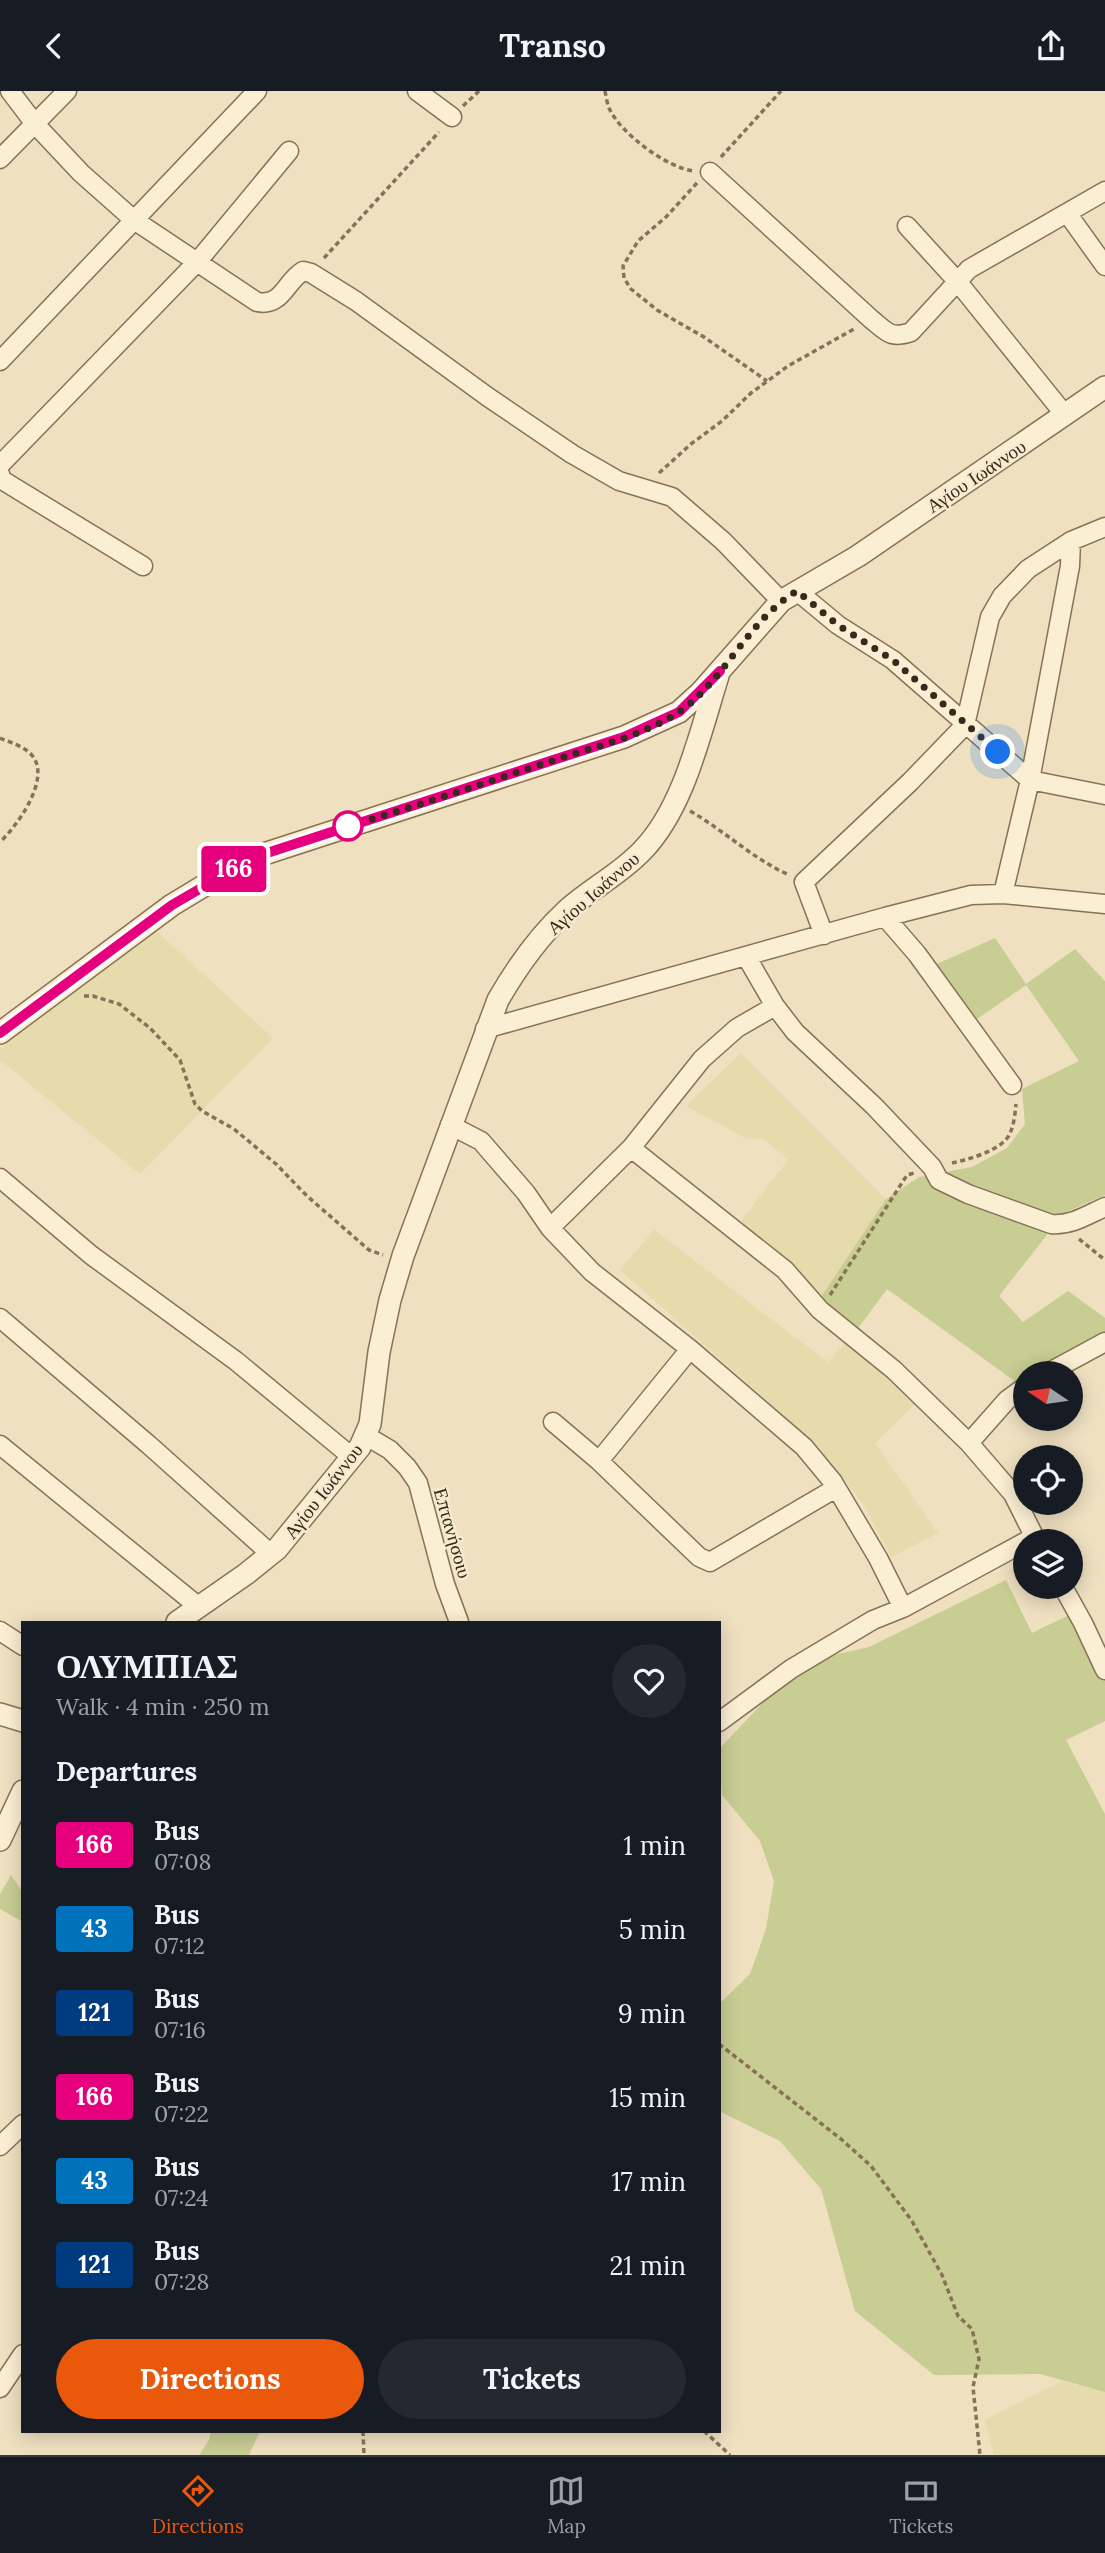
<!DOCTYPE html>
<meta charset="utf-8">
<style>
body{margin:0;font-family:Lora,serif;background:#242831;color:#f1f3f6;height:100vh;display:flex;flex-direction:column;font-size:26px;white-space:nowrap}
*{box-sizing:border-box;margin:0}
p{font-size:23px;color:#9ea1a6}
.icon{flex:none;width:38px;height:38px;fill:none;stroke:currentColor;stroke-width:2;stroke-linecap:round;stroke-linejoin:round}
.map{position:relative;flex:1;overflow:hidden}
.side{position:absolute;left:21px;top:1530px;width:700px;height:812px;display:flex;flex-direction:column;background:#171b24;border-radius:0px;box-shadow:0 4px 18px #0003}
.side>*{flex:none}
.badge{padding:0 14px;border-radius:5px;font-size:24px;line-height:46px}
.needle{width:46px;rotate:283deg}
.controls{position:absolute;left:1013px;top:1270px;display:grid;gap:14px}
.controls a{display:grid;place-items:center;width:70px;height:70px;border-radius:50%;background:#171b24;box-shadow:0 4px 18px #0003;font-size:35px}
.you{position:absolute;width:35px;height:35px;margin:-18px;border:5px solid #fff;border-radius:50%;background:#1a73e8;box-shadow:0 0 0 10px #1a73e833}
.map>.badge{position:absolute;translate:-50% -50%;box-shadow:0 0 0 4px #fff}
h2{padding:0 35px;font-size:26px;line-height:63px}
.round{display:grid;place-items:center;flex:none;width:74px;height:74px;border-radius:37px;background:#242831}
.overview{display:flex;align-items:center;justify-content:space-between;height:119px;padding:0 35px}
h1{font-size:33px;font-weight:700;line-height:52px}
.button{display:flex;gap:14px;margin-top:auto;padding:14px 35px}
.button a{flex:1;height:80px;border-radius:42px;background:#ea580c;color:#fff;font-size:28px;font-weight:700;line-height:80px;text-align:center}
.button a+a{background:#242831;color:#f1f3f6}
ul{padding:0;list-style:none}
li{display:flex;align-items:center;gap:21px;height:84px;padding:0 35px}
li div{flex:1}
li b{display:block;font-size:26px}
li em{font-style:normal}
li .badge{min-width:77px;font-weight:700;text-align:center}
header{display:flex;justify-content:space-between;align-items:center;height:91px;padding:0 35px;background:#171b24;font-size:32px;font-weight:700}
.menu{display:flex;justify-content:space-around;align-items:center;height:98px;border-top:2px solid #363941;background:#171b24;font-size:19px;color:#9ea1a6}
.menu a{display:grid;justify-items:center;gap:4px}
.menu .on{color:#ea580c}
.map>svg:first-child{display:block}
.farmland{fill:#e5dbad}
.green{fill:#c7cd93}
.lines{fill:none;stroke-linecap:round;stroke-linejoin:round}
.minor-casing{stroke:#887157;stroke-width:21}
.tertiary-casing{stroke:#887157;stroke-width:24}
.path{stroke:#887157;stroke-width:3.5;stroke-dasharray:5 3.5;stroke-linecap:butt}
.minor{stroke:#faeed3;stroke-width:18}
.tertiary{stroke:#faeed3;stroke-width:21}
.line-casing{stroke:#fff;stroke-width:16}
.line{stroke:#e6007e;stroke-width:10}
.walk{stroke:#37291c;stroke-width:7;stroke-dasharray:0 12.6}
.stop-dot{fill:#fff;stroke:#e6007e;stroke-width:3.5}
.labels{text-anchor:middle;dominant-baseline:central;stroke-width:5;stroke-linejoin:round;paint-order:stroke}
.street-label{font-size:19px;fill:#37291c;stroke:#f6ebcf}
</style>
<header><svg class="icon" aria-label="back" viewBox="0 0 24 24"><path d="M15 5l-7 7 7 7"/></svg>Transo<svg class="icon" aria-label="share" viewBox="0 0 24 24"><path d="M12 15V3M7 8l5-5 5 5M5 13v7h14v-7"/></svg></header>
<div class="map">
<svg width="1105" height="2364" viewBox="0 0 1105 2364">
<rect width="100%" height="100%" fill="#efe0c0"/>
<path class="farmland" d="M154 838 273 947 140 1083 0 969V959L41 922Z
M741 962 886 1108 821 1206 794 1177 741 1130 788 1069 764 1048 745 1047 686 1015Z
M654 1139 828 1271 848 1249 918 1310 875 1352 938 1442 891 1466 864 1414 829 1370 763 1306 620 1179Z
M1062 2290 1105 2301V2364H994L985 2329Z"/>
<path class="green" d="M995 847 1026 893 1075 858 1105 890V1104L1064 1122 999 1205 1023 1231 1068 1200 1105 1227V1251L1043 1283H1026L1025 1292 1020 1294 887 1198 856 1240 821 1206 886 1108 919 1086 972 1076 1007 1057 1025 1033 1022 998 1079 970 1026 894 977 928 937 873Z
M1006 1489 1032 1542 1081 1518 1105 1580V1630L1066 1649 1105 1723V2301L1040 2283 934 2284 855 2220 821 2098 780 2050 719 2020V1913L750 1883 766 1838 774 1790 760 1750 722 1704 719 1658 771 1603 829 1565 869 1556Z
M11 1784 23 1802V1831L0 1818V1803Z
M211 2340H260L249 2364H199L209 2349Z"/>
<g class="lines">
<defs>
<path id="minor" d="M10 0 35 33 81 82 134 129 257 211C282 216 285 191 303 180L311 182 356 210 488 306 572 363 619 390 672 406 723 450 781 510
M417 0 452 26
M0 68 67 0
M710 81 871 228C887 241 890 248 911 241L969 178 1105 100
M1067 122 1105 175
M907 135 957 190 1065 324
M0 270 257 0
M0 374 198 170 289 60
M0 383 2 389 143 475
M797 500 838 534 893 569 1030 689 1105 704
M1003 803 1030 689 1070 475 1071 450
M885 826 917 863 1012 994
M824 844 804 791 910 691 965 634 990 526 1002 505 1028 478 1071 450 1105 436
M746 865 775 915 795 941 874 1015 932 1076 939 1089 968 1103 1051 1133C1071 1135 1087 1124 1105 1116
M485 938 885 826 971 804 1003 803 1105 813
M450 1034 481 1050 526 1102 550 1137 592 1181 690 1258 804 1356 833 1391 878 1467 903 1517
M631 1057 785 1179 820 1219 894 1279 969 1352 1013 1403 1037 1451
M0 1087 91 1164 236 1270 352 1366
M550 1137 631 1057 702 968 737 937 775 915
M0 1227 149 1354 271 1463
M1046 1283 1105 1251
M553 1331 599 1370 699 1466 710 1471 836 1397
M365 1344 390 1359 407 1376 418 1392 445 1493 459 1531
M969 1352 1007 1309 1026 1295
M0 1354 199 1516
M599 1370 690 1258
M1063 1496 1083 1532 1105 1579
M0 1540 23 1555
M719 1631 791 1578 873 1529 903 1517 1034 1446
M0 2055 23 2033
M0 2297 23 2263"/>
<path id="tertiary" d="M0 942 172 814 215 788 267 762 624 646 679 621 701 601 781 510 858 465 1105 296
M177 1531 246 1483 277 1458 360 1356 370 1333 379 1261 390 1209 403 1165 498 909C517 876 538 846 566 820 590 798 619 784 642 760 684 717 700 642 718 585
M0 1623 23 1630
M0 1749 23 1700"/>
</defs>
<use href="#minor" class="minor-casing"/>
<use href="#tertiary" class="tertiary-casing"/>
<path class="path" d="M605 0C606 5 607 12 609 17 620 42 667 77 694 80
M463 15 479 0
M721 66 781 0
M697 92 666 126 638 150 623 175 624 187 631 198 657 219 704 246 767 290
M324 167 439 41
M659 382 691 353 722 330 751 302 788 275 854 238
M0 647C11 652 27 656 34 667 49 691 17 735 0 751
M690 720C725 740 753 768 789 784
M84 905H93L119 913 150 937 180 969 195 1013 202 1020 234 1038 276 1073 307 1105 369 1159 383 1164
M952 1072C969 1068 997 1061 1008 1046 1014 1036 1015 1023 1016 1013
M1079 1148 1105 1169
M830 1204 907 1084 914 1082
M719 1953 841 2048 871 2075 912 2130 942 2184 958 2225 972 2238 979 2268 973 2296 980 2364
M363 2340 364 2364
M704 2340 730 2364"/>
<use href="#minor" class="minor"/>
<use href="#tertiary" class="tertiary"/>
</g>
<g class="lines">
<defs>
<path id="line" d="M0 942 172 814 215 789 267 762 624 646 679 621 720 580"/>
</defs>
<use href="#line" class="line-casing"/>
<use href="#line" class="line"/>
<path class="walk" d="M348 735C418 715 486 691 555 669 594 656 645 644 679 621 726 588 748 529 797 500L838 534 893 569 998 661"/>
</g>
<circle class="stop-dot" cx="348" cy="735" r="14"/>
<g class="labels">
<g class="street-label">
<text transform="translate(976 385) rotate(-34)">Αγίου Ιωάννου</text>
<text transform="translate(593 802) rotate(-41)">Αγίου Ιωάννου</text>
<text transform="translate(323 1400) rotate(-52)">Αγίου Ιωάννου</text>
<text transform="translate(453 1442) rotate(74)">Επτανήσοιυ</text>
</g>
</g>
</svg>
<div class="controls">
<a><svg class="needle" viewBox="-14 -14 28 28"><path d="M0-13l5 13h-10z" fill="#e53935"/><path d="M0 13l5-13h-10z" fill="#9ea1a6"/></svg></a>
<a><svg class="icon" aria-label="locate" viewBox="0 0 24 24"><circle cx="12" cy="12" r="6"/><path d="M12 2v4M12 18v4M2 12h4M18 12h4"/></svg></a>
<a><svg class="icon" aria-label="layers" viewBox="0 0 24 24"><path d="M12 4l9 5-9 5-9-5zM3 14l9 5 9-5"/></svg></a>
</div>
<div class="you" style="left:998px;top:661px"></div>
<b class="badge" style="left:234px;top:778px;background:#e6007e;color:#fff">166</b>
<section class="side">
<div class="overview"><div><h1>ΟΛΥΜΠΙΑΣ</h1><p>Walk · 4 min · 250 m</p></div><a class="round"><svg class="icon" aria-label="heart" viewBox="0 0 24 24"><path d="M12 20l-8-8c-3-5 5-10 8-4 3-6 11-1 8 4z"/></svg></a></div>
<h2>Departures</h2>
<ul>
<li><span class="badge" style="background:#e6007e;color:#fff">166</span><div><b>Bus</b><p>07:08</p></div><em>1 min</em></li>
<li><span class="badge" style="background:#0072bc;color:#fff">43</span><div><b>Bus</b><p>07:12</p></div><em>5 min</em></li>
<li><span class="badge" style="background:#003b80;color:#fff">121</span><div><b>Bus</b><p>07:16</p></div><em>9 min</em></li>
<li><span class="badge" style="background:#e6007e;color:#fff">166</span><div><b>Bus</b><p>07:22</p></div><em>15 min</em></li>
<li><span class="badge" style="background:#0072bc;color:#fff">43</span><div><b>Bus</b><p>07:24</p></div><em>17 min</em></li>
<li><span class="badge" style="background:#003b80;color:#fff">121</span><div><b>Bus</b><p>07:28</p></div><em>21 min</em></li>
</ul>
<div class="button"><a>Directions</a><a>Tickets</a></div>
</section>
</div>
<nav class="menu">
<a class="on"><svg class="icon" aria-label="directions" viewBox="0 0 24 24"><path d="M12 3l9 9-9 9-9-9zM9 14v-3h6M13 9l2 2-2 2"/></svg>Directions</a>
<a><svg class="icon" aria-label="map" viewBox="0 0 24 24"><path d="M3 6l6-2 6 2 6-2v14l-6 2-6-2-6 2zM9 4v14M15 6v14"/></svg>Map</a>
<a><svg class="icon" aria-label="tickets" viewBox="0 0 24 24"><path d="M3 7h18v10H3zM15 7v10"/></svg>Tickets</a>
</nav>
